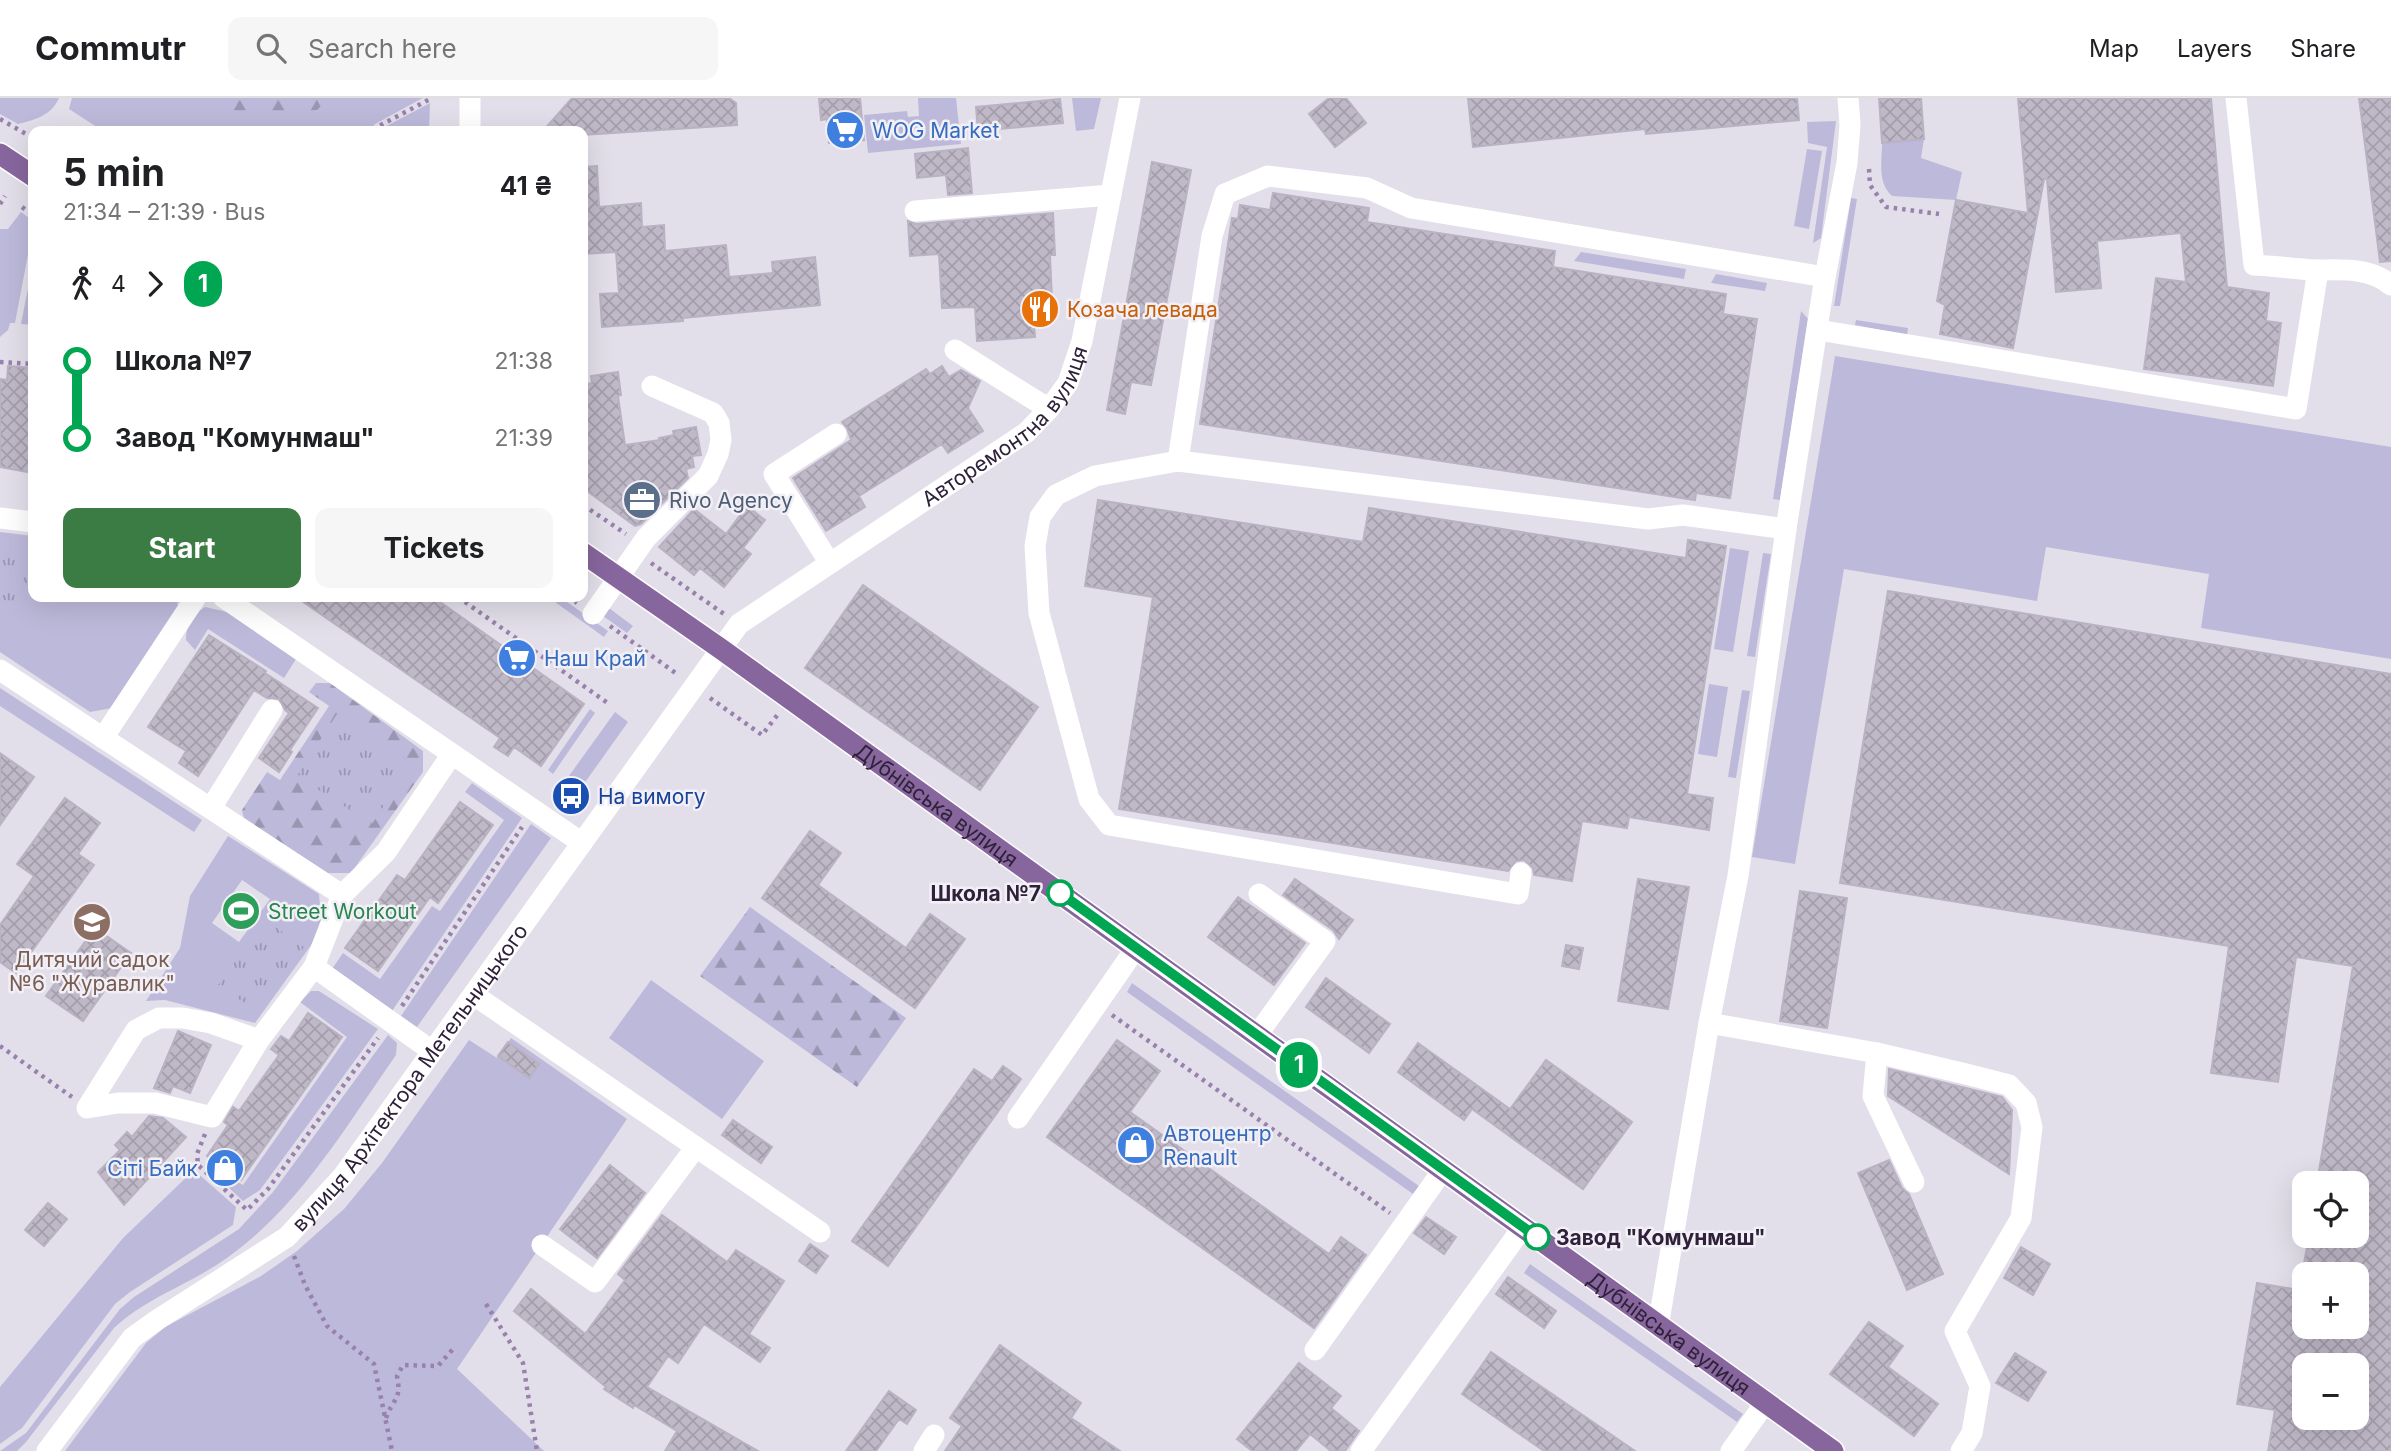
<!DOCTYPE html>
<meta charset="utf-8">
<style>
body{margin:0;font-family:Inter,sans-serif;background:#f6f6f6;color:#202124;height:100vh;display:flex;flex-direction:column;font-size:26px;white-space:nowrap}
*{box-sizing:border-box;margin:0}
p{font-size:23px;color:#757577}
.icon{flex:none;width:38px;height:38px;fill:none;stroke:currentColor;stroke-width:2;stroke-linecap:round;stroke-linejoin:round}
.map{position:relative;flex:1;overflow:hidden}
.side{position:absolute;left:28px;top:28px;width:560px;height:476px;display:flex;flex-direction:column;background:#fff;border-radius:14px;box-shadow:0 7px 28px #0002}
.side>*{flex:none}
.badge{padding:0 14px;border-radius:23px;font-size:24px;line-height:46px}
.buttons{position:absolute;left:2292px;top:1073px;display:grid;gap:14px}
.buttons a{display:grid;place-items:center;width:77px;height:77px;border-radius:14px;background:#fff;box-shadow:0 7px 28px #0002;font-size:35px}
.map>.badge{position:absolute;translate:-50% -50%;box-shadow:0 0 0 4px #fff}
.legs{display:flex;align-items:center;gap:10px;height:77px;padding:0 35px;font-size:23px}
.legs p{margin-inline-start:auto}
.head{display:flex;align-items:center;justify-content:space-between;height:119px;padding:0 35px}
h1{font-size:38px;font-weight:700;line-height:52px}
.action{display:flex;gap:14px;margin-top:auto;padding:14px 35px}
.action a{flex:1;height:80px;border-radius:14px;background:#3b7b44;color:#fff;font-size:28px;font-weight:700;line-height:80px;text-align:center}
.action a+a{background:#f6f6f6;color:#202124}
ul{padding:0 35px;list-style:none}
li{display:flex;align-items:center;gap:24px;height:77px;font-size:26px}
li i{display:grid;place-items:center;width:10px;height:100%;margin:0 9px;background:currentColor}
li i::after{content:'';width:18px;height:18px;margin:-9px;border:5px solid;border-radius:50%;background:#fff}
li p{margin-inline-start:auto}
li:first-child i{background:linear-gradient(#0000 50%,currentColor 0)}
li:last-child i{background:linear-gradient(currentColor 50%,#0000 0)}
header{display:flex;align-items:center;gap:42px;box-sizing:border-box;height:98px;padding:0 35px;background:#fff;border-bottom:2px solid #e0e0e0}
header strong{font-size:33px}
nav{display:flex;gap:38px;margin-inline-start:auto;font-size:24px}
.search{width:490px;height:63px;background:#f6f6f6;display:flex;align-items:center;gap:18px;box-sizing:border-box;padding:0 24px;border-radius:14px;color:#757577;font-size:26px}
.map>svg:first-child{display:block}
.green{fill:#bdb9da;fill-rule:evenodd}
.forest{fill:url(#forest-firs)}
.park{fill:url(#park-tufts)}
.building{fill:url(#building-cross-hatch);stroke:#b9b2c3;stroke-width:2;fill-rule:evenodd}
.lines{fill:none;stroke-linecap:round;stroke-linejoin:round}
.major-casing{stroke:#fff;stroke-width:24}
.path{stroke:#9881ac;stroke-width:4.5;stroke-dasharray:3.5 5;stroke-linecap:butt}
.minor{stroke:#fff;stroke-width:21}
.major{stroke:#87669d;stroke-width:21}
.line-1-casing{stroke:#fff;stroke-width:16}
.line-1{stroke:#00a651;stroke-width:10}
.stop-1-dot{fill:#fff;stroke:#00a651;stroke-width:3.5}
.labels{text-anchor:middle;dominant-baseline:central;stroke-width:5;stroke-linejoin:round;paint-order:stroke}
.shop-label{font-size:21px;fill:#366cbe;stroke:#f2eff6;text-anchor:start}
.food-label{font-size:21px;fill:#c56008;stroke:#f2eff6;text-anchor:start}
.street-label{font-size:21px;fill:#2f2139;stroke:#f2eff6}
.service-label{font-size:21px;fill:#4e5e75;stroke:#f2eff6;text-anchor:start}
.transit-label{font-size:21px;fill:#164399;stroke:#f2eff6;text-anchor:start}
.stop-label{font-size:21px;font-weight:bold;fill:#2f2139;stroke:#f2eff6;text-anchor:end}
.leisure-label{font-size:21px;fill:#27864d;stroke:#f2eff6;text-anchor:start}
.education-label{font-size:21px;fill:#785e54;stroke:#f2eff6}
</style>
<header>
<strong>Commutr</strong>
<div class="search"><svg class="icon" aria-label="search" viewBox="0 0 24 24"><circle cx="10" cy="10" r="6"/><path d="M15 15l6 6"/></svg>Search here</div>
<nav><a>Map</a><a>Layers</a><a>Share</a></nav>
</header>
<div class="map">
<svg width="2391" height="1353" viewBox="0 0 2391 1353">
<defs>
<pattern id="forest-firs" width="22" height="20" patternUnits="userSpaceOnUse" patternTransform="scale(1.75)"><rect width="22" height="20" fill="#bdb9da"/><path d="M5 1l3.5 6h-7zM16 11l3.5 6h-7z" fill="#9a96b2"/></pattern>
<pattern id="park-tufts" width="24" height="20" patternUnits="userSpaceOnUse" patternTransform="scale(1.75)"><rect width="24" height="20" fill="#bdb9da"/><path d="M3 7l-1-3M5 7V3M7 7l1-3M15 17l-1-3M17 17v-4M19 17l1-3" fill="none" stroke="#9a96b2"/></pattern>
<pattern id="building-cross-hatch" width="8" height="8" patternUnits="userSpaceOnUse" patternTransform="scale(1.75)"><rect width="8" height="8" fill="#bfb8c7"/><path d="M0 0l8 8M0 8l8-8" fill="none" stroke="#a49eac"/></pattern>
</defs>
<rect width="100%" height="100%" fill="#e3dfea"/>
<path class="green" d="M0 0H59C52 17 35 22 18 26L0 16Z
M72 0H423L375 26 370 33H103L69 11Z
M918 0H956L961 46 868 55 864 17 907 13 908 19 919 18Z
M1072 0H1101L1094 31 1076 33Z
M430 5 429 33H378L379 32Z
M1836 23 1821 140 1813 145 1827 49 1808 45 1807 24Z
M1924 41 1921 60 1962 74 1956 102 1892 98C1877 84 1882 64 1882 45Z
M1807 51 1822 53 1809 131 1794 128Z
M1851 100 1857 101 1840 208H1834Z
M21 114 33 123V130L15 225H10L8 232 0 239V131H8Z
M1581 154 1686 171 1684 181 1574 163Z
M33 165V227L21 226Z
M1716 176 1767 185 1765 193 1711 185Z
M1801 213 1808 221 1780 402 1773 401Z
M1856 222 1908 230 1907 237 1855 227Z
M1835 258 2391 349V561L2201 530 2209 476 2046 449 2037 503 1844 471 1795 766 1752 759Z
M0 434 33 438V499H176L179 513 112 610 90 614 0 554Z
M1730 450 1749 453 1733 554 1714 551Z
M1763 455 1771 456 1755 559 1747 558Z
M548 499H560L608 533 604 539Z
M205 509 232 515 296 561 284 580 208 531 195 552 186 542C186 526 192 518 205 509Z
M609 510 633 528 627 535 603 518Z
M1709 586 1728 589 1717 659 1698 656Z
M0 590 202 722 194 734 0 608Z
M1742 592 1750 593 1736 680 1728 679Z
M590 611 595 615 553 676 548 672Z
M615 614 628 624 581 690 574 685 560 705 553 700Z
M472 685 522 720 392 913 332 871 343 855 380 881 432 808 440 813 504 722 465 694Z
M531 726 551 740 417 929 401 918Z
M228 738 319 796 322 832 255 925 165 902 146 903 180 850 190 798ZM242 782 270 801 239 844 212 825Z
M651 882 764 963 722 1021 609 940Z
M1132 885 1419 1088 1413 1096 1127 894Z
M311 893H319L378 931 260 1092 243 1103 225 1086 230 1079 243 1087 347 939 300 904Z
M388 937 397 945 396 957C344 1031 296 1115 218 1166 183 1189 145 1201 114 1230L26 1344 17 1353H0L26 1335 120 1211 134 1199 239 1131 273 1094Z
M511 940 627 1021 457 1271 544 1353H65L146 1245 165 1229 261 1178 297 1153 344 1111 382 1065 469 942 497 960Z
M194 1072 236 1109 233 1127 130 1194 115 1206 22 1330 0 1346V1289L123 1140Z
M1530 1166 1743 1316 1737 1324 1524 1175Z"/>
<path class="forest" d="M228 0H329L317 12 262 18 232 12Z
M316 585H330L423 653V674L351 775H328L244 721 242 712 267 674 280 682 329 608 309 594Z
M750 809 906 920 857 989 700 878Z"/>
<path class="park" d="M0 452 33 474V494L10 529 0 522Z
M337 616 412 665 372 726 297 678Z
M264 821 304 849 258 914 218 887Z"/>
<path class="building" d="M572 0H729L736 5 737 27 583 37V33H543Z
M819 0H860L864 42 829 45 827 21 821 22Z
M1329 0H1346L1366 25 1335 49 1309 16Z
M1468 0H1797L1799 22 1646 36 1645 31 1473 49Z
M1879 0H1921L1924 41 1882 45Z
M2018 0H2211L2227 189 2269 195 2266 223 2281 225 2273 288 2144 271 2156 180 2186 184 2181 135 2097 143 2101 190 2056 194 2047 81H2044L2013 250 1940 236 1945 207 1937 203 1956 102 2028 115Z
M2359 0H2391V163L2380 164Z
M1060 1 1063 25 978 33 976 9Z
M968 50 972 95 948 97 946 77 917 80 915 56Z
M1152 64 1191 72 1151 287 1131 284 1125 316 1107 312Z
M597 68 599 109 641 105 642 129 664 127 665 153 726 147 729 179 773 175 772 164 815 159 820 207 683 220V223L602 229 600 196 619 195 616 154 583 156V69Z
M1273 95 1369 110 1367 124 1555 153 1553 169 1726 196 1723 216 1757 221 1730 400 1696 395 1695 402 1200 326 1232 120 1238 121 1240 107 1270 112Z
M1053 115 1055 157H1050L1052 202 1046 211 1033 212 1035 239 977 243 975 209 942 210 939 156 910 158 908 123 916 126Z
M8 268 33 270V375L0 369V281L7 282Z
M942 268 949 279 961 272 980 283 968 310 983 333 948 355 942 346 859 398 865 409 826 433 793 380 851 342 847 330 842 324 926 271 930 276Z
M618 274 621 297 618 298 625 347 660 342 659 340 674 337 673 333 696 329 701 357 692 358 694 369 686 371 688 380 641 426 635 428 583 390V287L592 285 591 278Z
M1098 402 1363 444 1369 410 1686 460 1688 442 1726 448 1687 696 1713 700 1709 732 1629 719 1627 730 1582 723 1572 783 1534 777 1533 770 1524 762 1516 763 1508 773 1119 711 1153 499 1085 488Z
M747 408 765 422 743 450 751 456 724 489 700 470 694 477 659 449 694 411 726 436Z
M863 487 1038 609 980 692 805 570Z
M1888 493 2391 576V1353H2268L2275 1312 2237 1306 2257 1185 2305 1193V1228H2357V1176H2302L2309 1138H2357V1085H2317L2353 868 2296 859 2278 984 2211 975 2229 848 1840 785ZM2305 1267H2357V1320H2305Z
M296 499H433L584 606 541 668 514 649 508 658 494 649 500 640Z
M209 537 266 573 265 575 318 610 290 652 292 654 279 674 259 660 289 615 285 612 279 601 267 600 254 592 198 678 179 665 186 653 148 629Z
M0 655 34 679 0 727Z
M65 700 100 725 78 756 94 767 16 875 0 864V827L34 778 17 766Z
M460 704 493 727 438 805 430 799 378 873 345 850 397 777 405 782Z
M810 733 841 755 818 787 906 850 930 816 965 841 915 910 762 800Z
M1295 781 1353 822 1339 841 1333 832 1283 797Z
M1638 781 1689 789 1668 911 1618 903Z
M1800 793 1847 800 1827 930 1780 923Z
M1238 799 1305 845 1274 887 1208 839Z
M95 830 131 855 83 923 46 898Z
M1566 847 1583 850 1579 871 1562 868Z
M1326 880 1390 926 1369 955 1306 909Z
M308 915 342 939 241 1082 207 1058 228 1027 224 1024 233 1009 239 1013 279 957 271 951 281 938 289 943Z
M178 933 211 947 190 995 173 988 170 995 154 990Z
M1117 942 1160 973 1130 1014 1329 1156 1341 1139 1366 1157 1314 1230 1047 1039Z
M508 944 539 966 529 980 498 958Z
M1418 945 1510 1011 1546 962 1632 1024 1583 1091 1472 1011 1464 1022 1398 974Z
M1003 968 1021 981 888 1168 852 1143 974 971 992 983Z
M1889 971 2002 999 2012 1012 2009 1076 1888 998Z
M149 1018 163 1020 186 1039 124 1107 98 1074 120 1052 115 1047 127 1034 132 1039Z
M733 1022 772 1049 761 1065 722 1037Z
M1889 1062 1902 1090 1909 1096 1943 1176 1907 1192 1858 1075Z
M610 1067 645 1095 597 1160 560 1131Z
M48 1105 67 1121 44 1148 25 1132Z
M662 1117 727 1164 736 1152 784 1183 749 1236 770 1250 760 1264 704 1226 678 1265 668 1258 647 1289 758 1353H665L677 1333 634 1307 633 1310 604 1291 606 1289 514 1213 531 1191 585 1236 625 1182 618 1176Z
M1426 1119 1456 1139 1444 1156 1414 1135Z
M810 1146 828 1158 816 1175 799 1163Z
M2021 1149 2050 1166 2033 1197 2004 1180Z
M1508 1179 1556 1213 1544 1230 1496 1196Z
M1869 1224 1903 1248 1888 1269 1938 1306 1914 1338 1830 1276Z
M1000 1247 1081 1305 1071 1320 1120 1353H945L962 1328 950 1320Z
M1491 1254 1635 1353H1544L1462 1296Z
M2015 1255 2046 1274 2028 1303 1996 1285Z
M1299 1265 1341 1298 1331 1310 1359 1333 1345 1353H1331L1310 1336 1296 1353H1252L1237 1341Z
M889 1293 916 1312 907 1326 899 1321 876 1353H846Z"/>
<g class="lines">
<defs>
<g id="major">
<path d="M0 56 33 78"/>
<path id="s2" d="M583 455 721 551 1833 1353"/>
</g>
</defs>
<use href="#major" class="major-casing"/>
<path class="path" d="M0 21 33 40
M374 33 377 29 432 0
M1869 71 1870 87 1886 109 1939 116
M0 106 5 98
M22 109 33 117
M0 264 33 266
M583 407 626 436
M651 465 724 516
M458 499 609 606
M568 499 577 505
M610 528 677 576
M710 600 762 637 779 615
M402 908 522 729
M1112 917 1390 1115
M0 948 72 999
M205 1036 197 1056 198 1067 247 1112 268 1091 378 940
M294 1158 305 1187 327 1228 374 1266 392 1353
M486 1206 523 1265 537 1353
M386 1320C393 1300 402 1302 397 1278L403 1267 438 1268 453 1251"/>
<g class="minor">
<path d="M470 0V33"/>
<path d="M2236 0 2254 167C2275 168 2295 171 2316 172 2342 172 2369 169 2391 187"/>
<path d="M915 113 1111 97"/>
<path d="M1818 232 2296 311 2318 172"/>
<path d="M955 252 1049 311"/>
<path d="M1178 363 1212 138 1225 96 1268 78 1367 90 1411 110 1825 179"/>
<path d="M0 420 33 424"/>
<path d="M829 464 774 376 836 336"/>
<path d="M223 499 582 745"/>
<path d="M593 516 646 440 708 378 718 356 721 342 719 325 713 315 652 288"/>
<path d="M0 572 342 797"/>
<path d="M103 640 196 499"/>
<path d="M211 710 272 612"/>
<path d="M1521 775 1518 796 1109 727 1089 701 1039 515 1035 448 1040 419 1056 397 1095 378 1178 363 1648 421 1683 417 1786 431"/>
<path d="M314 869 432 953"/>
<path d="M474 897 820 1134"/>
<path d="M1709 925 1877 955 1966 976 2009 987 2026 1005 2032 1029 2021 1120 1955 1233 1980 1288 1972 1335 1961 1353"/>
<path d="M1257 937 1325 843 1259 796"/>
<path d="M259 942 211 925 183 920H159L136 932 87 1010 118 1005H155L212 1019 259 942 314 869 342 797 386 754 452 656"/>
<path d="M1877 955 1873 998 1914 1084"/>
<path d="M1018 1020 1136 850"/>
<path d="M542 1147 595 1184 696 1049"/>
<path d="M1658 1229 1709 925 1738 778 1786 431 1825 179 1847 65 1850 27 1848 0"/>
<path d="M1315 1252 1443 1072"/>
<path id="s1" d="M47 1353 132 1240 157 1222 287 1139 343 1078 739 526 1027 334 1049 311 1068 285 1082 243 1130 0"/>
<path d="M924 1353 934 1337"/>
<path d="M1361 1353 1523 1129"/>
<path d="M1731 1353 1765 1305"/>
</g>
<use href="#major" class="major"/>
</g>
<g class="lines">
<defs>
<path id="line-1" d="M1060 795 1537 1139"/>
</defs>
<use href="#line-1" class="line-1-casing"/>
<use href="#line-1" class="line-1"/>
</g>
<defs>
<symbol id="supermarket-disc" viewBox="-11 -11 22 22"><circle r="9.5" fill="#3f7fe0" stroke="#f2eff6"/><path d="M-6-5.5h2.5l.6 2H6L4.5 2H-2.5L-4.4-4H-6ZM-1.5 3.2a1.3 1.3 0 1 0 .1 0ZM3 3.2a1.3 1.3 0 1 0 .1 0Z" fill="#fff"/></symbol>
<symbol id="restaurant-disc" viewBox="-11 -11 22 22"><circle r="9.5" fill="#e8710a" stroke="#f2eff6"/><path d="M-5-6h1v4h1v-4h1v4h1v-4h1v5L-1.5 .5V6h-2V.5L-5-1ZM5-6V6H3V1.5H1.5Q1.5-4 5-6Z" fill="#fff"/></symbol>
<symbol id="office-disc" viewBox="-11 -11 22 22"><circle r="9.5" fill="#5c6f8a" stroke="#f2eff6"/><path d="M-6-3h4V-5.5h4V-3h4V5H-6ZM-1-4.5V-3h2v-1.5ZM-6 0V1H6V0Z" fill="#fff"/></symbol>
<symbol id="bus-disc" viewBox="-11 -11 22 22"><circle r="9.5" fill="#1a4fb4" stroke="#f2eff6"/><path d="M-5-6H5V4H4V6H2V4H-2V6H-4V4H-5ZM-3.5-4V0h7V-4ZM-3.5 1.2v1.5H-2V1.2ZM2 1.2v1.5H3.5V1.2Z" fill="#fff"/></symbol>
<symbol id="stadium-disc" viewBox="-11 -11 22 22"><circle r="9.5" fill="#2e9e5b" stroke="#f2eff6"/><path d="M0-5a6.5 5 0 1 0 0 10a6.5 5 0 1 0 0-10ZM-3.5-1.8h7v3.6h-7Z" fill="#fff"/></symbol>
<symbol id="school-disc" viewBox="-11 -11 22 22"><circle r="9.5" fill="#8d6e63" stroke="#f2eff6"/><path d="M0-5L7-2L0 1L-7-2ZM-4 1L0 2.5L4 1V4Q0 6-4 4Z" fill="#fff"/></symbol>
<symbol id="shop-disc" viewBox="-11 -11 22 22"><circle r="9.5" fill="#3f7fe0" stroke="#f2eff6"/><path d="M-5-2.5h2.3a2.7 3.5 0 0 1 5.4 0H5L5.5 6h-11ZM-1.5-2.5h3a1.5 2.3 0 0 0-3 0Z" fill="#fff"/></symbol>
</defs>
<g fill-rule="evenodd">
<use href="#supermarket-disc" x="823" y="10" width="44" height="44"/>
<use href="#restaurant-disc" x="1018" y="189" width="44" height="44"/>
<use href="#office-disc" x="620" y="380" width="44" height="44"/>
<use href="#supermarket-disc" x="495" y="538" width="44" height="44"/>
<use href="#bus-disc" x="549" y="676" width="44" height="44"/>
<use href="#stadium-disc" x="219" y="791" width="44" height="44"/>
<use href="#school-disc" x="70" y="802" width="44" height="44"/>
<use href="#shop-disc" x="1114" y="1025" width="44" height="44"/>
<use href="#shop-disc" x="203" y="1048" width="44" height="44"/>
</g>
<g class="stop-1-dot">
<circle cx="1060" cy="795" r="12"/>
<circle cx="1537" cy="1139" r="12"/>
</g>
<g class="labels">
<g class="shop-label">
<text x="872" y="32">WOG Market</text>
<text x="544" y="560">Наш Край</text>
<text x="1163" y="1035">Автоцентр<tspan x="1163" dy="24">Renault</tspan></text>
<text x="198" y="1070" text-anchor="end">Сіті Байк</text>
</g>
<g class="food-label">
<text x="1067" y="211">Козача левада</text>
</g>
<g class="street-label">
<text stroke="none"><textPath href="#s1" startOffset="1424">Авторемонтна вулиця</textPath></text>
<text stroke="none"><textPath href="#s2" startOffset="434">Дубнівська вулиця</textPath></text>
<text stroke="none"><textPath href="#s1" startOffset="528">вулиця Архітектора Метельницького</textPath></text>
<text stroke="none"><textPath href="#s2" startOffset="1337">Дубнівська вулиця</textPath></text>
</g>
<g class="service-label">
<text x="669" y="402">Rivo Agency</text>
</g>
<g class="transit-label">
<text x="598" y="698">На вимогу</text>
</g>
<g class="stop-label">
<text x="1041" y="795">Школа №7</text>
<text x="1556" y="1139" text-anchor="start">Завод "Комунмаш"</text>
</g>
<g class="leisure-label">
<text x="268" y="813">Street Workout</text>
</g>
<g class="education-label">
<text x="92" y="861">Дитячий садок<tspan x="92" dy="24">№6 "Журавлик"</tspan></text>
</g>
</g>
</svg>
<div class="buttons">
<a><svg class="icon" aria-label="locate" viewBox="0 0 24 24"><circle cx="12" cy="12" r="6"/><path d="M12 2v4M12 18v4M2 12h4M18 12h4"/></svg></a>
<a>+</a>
<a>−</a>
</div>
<b class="badge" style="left:1299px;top:967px;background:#00a651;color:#fff">1</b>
<section class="side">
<div class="head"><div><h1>5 min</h1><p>21:34 – 21:39 · Bus</p></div><b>41 ₴</b></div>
<div class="legs"><svg class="icon" aria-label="walk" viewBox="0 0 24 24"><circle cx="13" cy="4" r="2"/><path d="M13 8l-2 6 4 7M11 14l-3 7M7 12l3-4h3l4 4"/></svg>4<svg class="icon" aria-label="forward" viewBox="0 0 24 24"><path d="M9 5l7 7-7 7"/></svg><b class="badge" style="background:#00a651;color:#fff">1</b></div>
<ul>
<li><i style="color:#00a651"></i><b>Школа №7</b><p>21:38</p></li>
<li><i style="color:#00a651"></i><b>Завод &quot;Комунмаш&quot;</b><p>21:39</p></li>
</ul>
<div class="action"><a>Start</a><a>Tickets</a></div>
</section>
</div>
